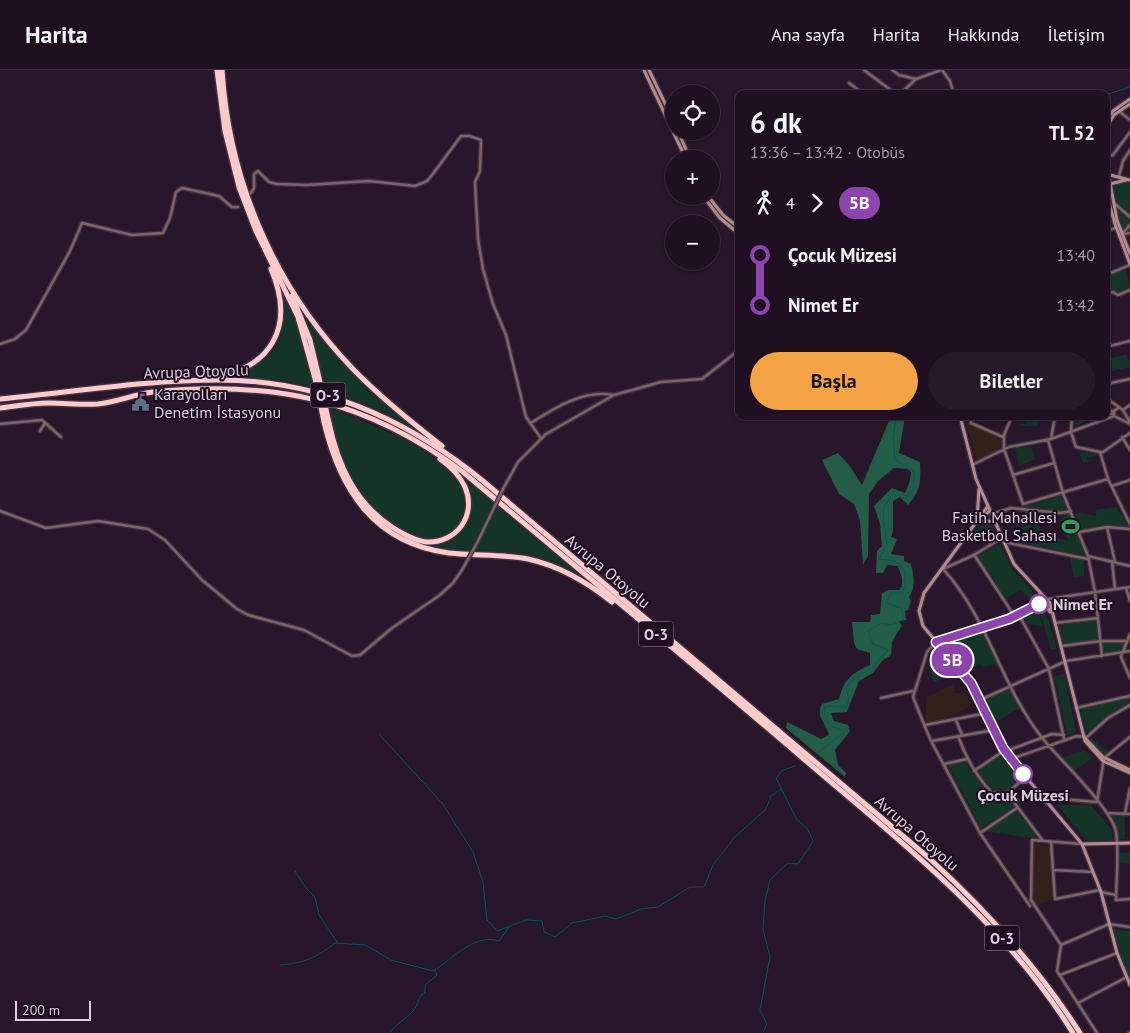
<!DOCTYPE html>
<html lang="tr">
<meta charset="utf-8">
<style>
body{margin:0;font-family:"PT Sans",sans-serif;background:#261929;color:#f1f3f6;height:100vh;display:flex;flex-direction:column;font-size:19px;white-space:nowrap}
*{box-sizing:border-box;margin:0}
p{font-size:16px;color:#a19da5}
.icon{flex:none;width:28px;height:28px;fill:none;stroke:currentColor;stroke-width:2;stroke-linecap:round;stroke-linejoin:round}
.map{position:relative;flex:1;overflow:hidden}
.sheet{position:absolute;left:735px;top:20px;width:375px;height:330px;display:flex;flex-direction:column;background:#1e1020;border-radius:10px;box-shadow:0 1px 4px #0004,0 0 0 1px #3c303e}
.sheet>*{flex:none}
.badge{padding:0 10px;border-radius:16px;font-size:18px;line-height:32px}
.buttons{position:absolute;left:665px;top:15px;display:grid;gap:10px}
.buttons a{display:grid;place-items:center;width:55px;height:55px;border-radius:50%;background:#1e1020;box-shadow:0 1px 4px #0004,0 0 0 1px #3c303e;font-size:25px}
.scale{position:absolute;left:15px;bottom:12px;width:76px;box-sizing:border-box;padding-left:5px;border:2px solid #dcd0de;border-top:0;font-size:14px;line-height:18px;white-space:nowrap;color:#dcd0de;-webkit-text-stroke:4px #1f0d21;paint-order:stroke}
.map>.badge{position:absolute;translate:-50% -50%;box-shadow:0 0 0 2px #fff}
.legs{display:flex;align-items:center;gap:8px;height:55px;padding:0 15px;font-size:16px}
.legs p{margin-inline-start:auto}
.summary{display:flex;align-items:center;justify-content:space-between;height:85px;padding:0 15px}
h1{font-size:28px;font-weight:600;line-height:38px}
.button{display:flex;gap:10px;margin-top:auto;padding:10px 15px}
.button a{flex:1;height:58px;border-radius:30px;background:#f4a344;color:#111;font-size:20px;font-weight:600;line-height:58px;text-align:center}
.button a+a{background:#261929;color:#f1f3f6}
ul{padding:0 15px;list-style:none}
li{display:flex;align-items:center;gap:18px;height:50px;font-size:19px}
li i{display:grid;place-items:center;width:8px;height:100%;margin:0 6px;background:currentColor}
li i::after{content:'';width:12px;height:12px;margin:-6px;border:4px solid;border-radius:50%;background:#1e1020}
li p{margin-inline-start:auto}
li:first-child i{background:linear-gradient(#0000 50%,currentColor 0)}
li:last-child i{background:linear-gradient(currentColor 50%,#0000 0)}
header{display:flex;align-items:center;gap:30px;box-sizing:border-box;height:70px;padding:0 25px;background:#1e1020;border-bottom:1px solid #3c303e}
header strong{font-size:24px}
nav{display:flex;gap:28px;margin-inline-start:auto;font-size:18px}
.map>svg:first-child{display:block}
.education{fill:#322119}
.green{fill:#133427}
.forest{fill:#245d47}
.lines{fill:none;stroke-linecap:round;stroke-linejoin:round}
.stream{stroke:#00585e;stroke-width:1}
.street-casing{stroke:#413044;stroke-width:5}
.secondary-casing{stroke:#413044;stroke-width:5.5}
.highway-casing{stroke:#413044;stroke-width:8}
.street{stroke:#7d6464;stroke-width:2.5}
.secondary{stroke:#b38b8b;stroke-width:3}
.highway{stroke:#fccaca;stroke-width:5}
.street-bridge-casing{stroke:#413044;stroke-width:5;stroke-linecap:butt}
.highway-bridge-casing{stroke:#413044;stroke-width:8;stroke-linecap:butt}
.street-bridge{stroke:#7d6464;stroke-width:2.5}
.highway-bridge{stroke:#fccaca;stroke-width:5}
.line-1-casing{stroke:#fff;stroke-width:11}
.line-1{stroke:#8e44ad;stroke-width:8}
.stop-1-dot{fill:#fff;stroke:#8e44ad;stroke-width:2.5}
.labels{text-anchor:middle;dominant-baseline:central;stroke-width:4;stroke-linejoin:round;paint-order:stroke}
.shield{fill:#1f0d21;stroke:#a396a5;stroke-width:1}
.shield-label{font-size:15px;font-weight:bold;fill:#dcd0de}
.street-label{font-size:16px;fill:#dcd0de;stroke:#1f0d21}
.poi-label{font-size:16px;fill:#dcd0de;stroke:#1f0d21;text-anchor:start}
.stop-label{font-size:16px;font-weight:bold;fill:#dcd0de;stroke:#1f0d21;text-anchor:start}
</style>
<header>
<strong>Harita</strong>
<nav><a>Ana sayfa</a><a>Harita</a><a>Hakkında</a><a>İletişim</a></nav>
</header>
<div class="map">
<svg width="1130" height="963" viewBox="0 0 1130 963">
<rect width="100%" height="100%" fill="#28162b"/>
<path class="education" d="M966 353 1001 369 1002 377 983 389 975 388Z
M953 615 955 623H966L972 634 937 655 930 654 926 650V627Z
M1034 774 1048 776 1052 829 1034 837 1032 813Z"/>
<path class="green" d="M1123 111 1130 113V144L1116 133 1114 117Z
M1113 133 1130 147V163L1122 164Z
M1125 198 1130 217 1118 222 1106 219V205Z
M282 222 300 263 314 317 278 310 225 307C238 302 252 297 263 290 284 279 286 242 282 222Z
M303 241 321 265 418 360 368 335 325 321Z
M1127 284 1130 297 1112 301 1110 288Z
M328 338C367 352 440 378 461 415 475 440 457 472 427 469 397 466 364 436 351 411 339 388 334 363 328 338Z
M1039 346H1042L1038 356H1019L1020 354H1027L1028 349 1038 350Z
M1075 346H1101L1075 356Z
M1032 377 1036 389 1019 396 1015 378Z
M1079 382 1095 384 1097 386 1086 388 1087 390 1099 389 1083 393Z
M455 399 590 512 523 485 452 480 424 474C452 476 479 452 470 422 468 414 460 406 455 399Z
M1061 426 1068 440 1055 442 1024 437Z
M1116 437 1128 457 1107 456 1082 460 1074 442 1097 446 1095 440Z
M1025 442 1036 443 1042 463 1068 471 1062 448 1064 444 1071 443 1085 483 1082 485 1028 474 1027 470 1019 465Z
M986 454 992 456 997 467 995 470 973 465 980 456Z
M1000 474 1012 499 1031 519 1038 532 1035 534 1021 520 1006 529 978 486Z
M1069 485 1084 488V506L1074 507Z
M1045 540 1057 579 1051 580 1040 542Z
M1039 542 1043 557 1028 554 1024 548Z
M1095 550 1099 569 1064 575 1057 556Z
M984 561 1001 600 994 595 983 597 979 595 967 601 956 590 947 572Z
M1103 572H1125L1120 581 1105 583Z
M938 591 944 608 934 612 928 594Z
M1064 604 1076 662 1068 666 1054 606Z
M1010 617 1019 638 996 652 984 630Z
M1130 628V632L1109 644 1089 664H1087L1081 642 1083 639Z
M1091 668 1109 683 1104 687 1089 670Z
M1085 680 1092 688 1073 702 1061 688Z
M1001 685 1021 710 1004 722 1000 719 996 722 979 704 980 700Z
M966 691 972 703 991 725 1005 726 1014 737 981 758 948 695Z
M1057 735H1091L1111 759 1113 771 1086 770Z
M1017 741 1038 769 984 761H985Z
M1111 745 1125 746V769L1118 770 1117 757 1109 747Z
M1118 782 1130 783V794L1118 793Z
M1113 859 1130 861V905L1127 907Z"/>
<path class="forest" d="M891 346H905L899 383 920 392C921 411 921 420 908 435L900 427 893 431V461L891 467 897 469 891 484 904 486V491L911 494C914 507 916 516 909 527L911 531 908 540 905 541 906 550 898 551 902 555 892 572 891 585 882 591 873 603 859 611 847 642 831 643 834 651 848 655 850 661 835 680 838 695 846 703 845 707 786 658 787 652 821 669 829 665C826 652 815 647 822 634L839 629C844 609 852 603 870 595V583L857 579 854 573 852 552H870L871 545 880 544 882 523 888 520H899L902 516V508L898 496 887 495 883 503H876L877 481 882 476 880 454 874 436 892 418 905 423 910 411 911 402 908 399 894 398 878 411 869 424 868 486 863 495 860 450 854 434 839 424 822 390 838 383 849 395 862 415Z"/>
<g class="lines">
<path class="stream" d="M1106 25 1130 17
M379 664 442 733 473 782 483 812 487 850 497 861 526 850 542 851 544 862 555 867 572 853 605 846 616 849 641 839 658 837 690 817H704L713 795 734 768 766 739 771 726 781 719
M819 682 844 662 843 660C831 658 824 651 824 638L829 636 847 637 849 628 846 620 849 613 875 595 888 580 873 574 868 561 881 553 892 555 904 549 901 538 886 533 891 523H902L905 518V501L895 491 879 489 887 474 883 450 884 437 893 423 906 429 914 417V402L895 389 893 370 896 346
M295 801 306 818 315 827 319 845 337 872
M280 895C302 894 318 887 335 873L365 875 391 890 433 901C453 889 474 863 499 871L509 857
M389 963C396 954 406 949 413 941 419 935 417 927 425 922V915L437 905 435 900
M763 963 767 954 760 940 770 887 763 859 765 831 770 810 788 793 798 794 813 771 807 758 797 750 776 708 783 700 795 696"/>
<defs>
<path id="street" d="M864 0 896 24
M892 0 899 5 916 9
M942 0 950 11 954 24
M849 13 864 24
M900 24 916 9 941 0
M1106 32H1108
M1120 42 1130 50
M1106 88 1113 85 1130 62
M1119 106 1123 91 1130 80
M251 123 254 118V104L258 101 269 112 277 114 307 115 369 111 415 116 427 111 432 105 461 66H470L481 70 480 101 475 112 478 169 483 199 493 234 506 265 526 347 540 367
M1114 133 1130 147
M1106 161 1116 158
M1122 164 1130 155
M1123 164 1130 163
M1106 205 1130 195
M1106 223 1113 222 1118 225 1130 220
M0 274 15 269 26 260 70 181 82 153 132 165 163 163 170 148 176 122 182 118 219 126 232 137H238
M1106 277 1130 271
M1106 314 1130 309
M1106 328 1123 340
M1106 338 1114 342
M1118 338 1114 341V346L1130 354
M1123 340 1130 352
M1123 340 1130 335
M1106 343 1114 344
M971 346V353L1003 367
M1012 346 1004 365V379L1023 434 1108 409
M1072 346 1071 362 1076 377 1100 382
M531 353C554 338 585 319 613 325
M0 354 42 350 61 367
M40 361 45 353
M1130 363 1103 382H1100L1108 409 1130 454
M1122 367 1130 380
M1051 369 1055 346
M1048 370 1063 423 1088 486 1095 522 1102 586
M972 395 1009 377 1051 369 1114 346
M1013 405 1054 393
M1112 416 1130 410
M503 419 518 392 546 364 614 325 661 312 702 309 739 280
M0 441 46 458 98 451 148 459 165 470 202 510 237 539 248 545 304 560 352 586 360 585 392 558 440 525 453 513 462 500
M992 444 1011 438 1060 443 1071 441
M1107 457 1115 492
M1080 462 1107 457 1130 459
M966 466 994 472
M1002 468 974 485 943 499C989 549 1001 617 1043 669 1061 691 1106 733 1115 758 1120 772 1116 812 1116 830L1130 829
M478 471 494 438
M1004 472 1088 489
M975 486 1015 547
M1088 486 1130 496
M1112 491 1115 519
M1126 518 1130 531
M1048 529 1130 517
M1019 545 1049 599 1064 669
M1055 553 1098 548
M1130 564 1121 587 1130 608
M1061 576 1101 571H1127
M881 628 913 621
M980 630 1066 591 1130 581
M1076 638 1130 626
M956 650 962 665
M925 655 987 643
M958 666C966 688 976 706 992 723H1007L1043 771
M932 671 994 660
M1006 681 1052 664 1064 665
M1011 689 1077 666 1087 667 1108 648 1130 635
M944 694 967 689
M974 701 1005 680
M1007 723 1026 707
M1045 732 1049 728 1097 732 1104 688 1130 667
M1107 743 1130 744
M1125 743 1130 718
M980 763 1017 738
M1051 772 1055 829 1100 820
M1082 774 1032 770 1031 830 1061 875 1109 854 1130 857
M1053 800 1093 802
M1101 822 1116 825
M1030 836 980 763 930 669 913 627 927 582 936 572 1009 549 1043 532
M1061 875 1057 901 1097 963
M1060 905 1117 883
M1078 933 1125 908
M1129 963H1130"/>
<path id="secondary" d="M644 0 686 89
M649 0 674 52
M1106 50 1113 41 1130 29
M1106 58 1114 45 1130 34
M678 61 690 89
M1106 91 1117 150 1130 184
M1106 104 1130 110
M1106 115 1126 110
M1106 122 1115 154 1130 194
M703 126 720 148 739 164
M708 126 723 145 739 158
M960 346 976 409 1014 494 1050 533 1085 671 1103 691 1130 703
M988 436 924 523 919 541 923 556 971 613 1011 689 1082 774 1101 822 1117 883 1130 915
M977 450 979 419
M980 451H990L996 454
M978 453 990 440
M1040 524 1050 542
M1084 667 1103 687 1130 700
M1082 774 1130 773"/>
<path id="highway" d="M217 0 225 61 239 117 256 161 298 247 316 312
M222 0C229 112 275 218 353 299 380 327 411 352 442 376
M292 226 310 270 320 312
M208 307C271 301 296 257 271 199
M0 329C73 322 146 310 219 310 318 310 407 349 483 411L929 788C987 841 1038 897 1080 963
M0 338C16 336 33 333 49 333 65 333 82 335 98 334 117 332 135 324 153 322 274 310 365 329 463 402 577 498 692 593 805 690 903 774 1004 852 1073 963
M324 352C340 420 374 473 449 483 475 486 502 484 528 489 560 496 587 512 612 532
M329 353C338 395 355 433 392 457 403 464 415 471 427 472 457 473 477 445 465 417 460 406 450 396 440 389"/>
</defs>
<use href="#street" class="street-casing"/>
<use href="#secondary" class="secondary-casing"/>
<use href="#highway" class="highway-casing"/>
<use href="#street" class="street"/>
<use href="#secondary" class="secondary"/>
<use href="#highway" class="highway"/>
<defs>
<path id="street-bridge" d="M494 438 503 419
M462 500 478 471"/>
<path id="highway-bridge" d="M316 312 324 352
M320 312 329 353"/>
</defs>
<use href="#street-bridge" class="street-bridge-casing"/>
<use href="#highway-bridge" class="highway-bridge-casing"/>
<use href="#street-bridge" class="street-bridge"/>
<use href="#highway-bridge" class="highway-bridge"/>
</g>
<g class="lines">
<defs>
<path id="line-1" d="M1023 704 1003 678 971 613 936 572 1009 549 1039 534"/>
</defs>
<use href="#line-1" class="line-1-casing"/>
<use href="#line-1" class="line-1"/>
</g>
<defs>
<symbol id="civic-bare" viewBox="-9 -9 18 18"><path d="M-.6-6.5H3V-4.5H.6V-3L4-1V1h2V6H-6V1h2V-1L-.6-3ZM-1.2 2.5V6h2.4V2.5Z" fill="#5c6f8a" stroke="#1f0d21" stroke-width="2.5" paint-order="stroke"/></symbol>
<symbol id="stadium-bare" viewBox="-9 -9 18 18"><path d="M0-5a6.5 5 0 1 0 0 10a6.5 5 0 1 0 0-10ZM-3.5-1.8h7v3.6h-7Z" fill="#2e9e5b" stroke="#1f0d21" stroke-width="2.5" paint-order="stroke"/></symbol>
</defs>
<g fill-rule="evenodd">
<use href="#civic-bare" x="128" y="320" width="25" height="25"/>
<use href="#stadium-bare" x="1058" y="444" width="25" height="25"/>
</g>
<g class="stop-1-dot">
<circle cx="1039" cy="534" r="9"/>
<circle cx="1023" cy="704" r="9"/>
</g>
<g class="labels">
<g class="shield">
<rect x="310.5" y="312.5" width="35" height="25" rx="4"/>
<rect x="638.5" y="551.5" width="35" height="25" rx="4"/>
<rect x="984.5" y="855.5" width="35" height="25" rx="4"/>
</g>
<g class="shield-label">
<text x="328" y="325">O-3</text>
<text x="656" y="564">O-3</text>
<text x="1002" y="868">O-3</text>
</g>
<g class="street-label">
<text transform="translate(196 301) rotate(-2)">Avrupa Otoyolu</text>
<text transform="translate(608 501) rotate(40)">Avrupa Otoyolu</text>
<text transform="translate(917 763) rotate(41)">Avrupa Otoyolu</text>
</g>
<g class="poi-label">
<text x="154" y="324">Karayolları<tspan x="154" dy="18">Denetim İstasyonu</tspan></text>
<text x="1057" y="447" text-anchor="end">Fatih Mahallesi<tspan x="1057" dy="18">Basketbol Sahası</tspan></text>
</g>
<g class="stop-label">
<text x="1053" y="534">Nimet Er</text>
<text x="1023" y="725" text-anchor="middle">Çocuk Müzesi</text>
</g>
</g>
</svg>
<div class="buttons">
<a><svg class="icon" aria-label="locate" viewBox="0 0 24 24"><circle cx="12" cy="12" r="6"/><path d="M12 2v4M12 18v4M2 12h4M18 12h4"/></svg></a>
<a>+</a>
<a>−</a>
</div>
<div class="scale">200 m</div>
<b class="badge" style="left:952px;top:590px;background:#8e44ad;color:#fff">5B</b>
<section class="sheet">
<div class="summary"><div><h1>6 dk</h1><p>13:36 – 13:42 · Otobüs</p></div><b>TL 52</b></div>
<div class="legs"><svg class="icon" aria-label="walk" viewBox="0 0 24 24"><circle cx="13" cy="4" r="2"/><path d="M13 8l-2 6 4 7M11 14l-3 7M7 12l3-4h3l4 4"/></svg>4<svg class="icon" aria-label="forward" viewBox="0 0 24 24"><path d="M9 5l7 7-7 7"/></svg><b class="badge" style="background:#8e44ad;color:#fff">5B</b></div>
<ul>
<li><i style="color:#8e44ad"></i><b>Çocuk Müzesi</b><p>13:40</p></li>
<li><i style="color:#8e44ad"></i><b>Nimet Er</b><p>13:42</p></li>
</ul>
<div class="button"><a>Başla</a><a>Biletler</a></div>
</section>
</div>
